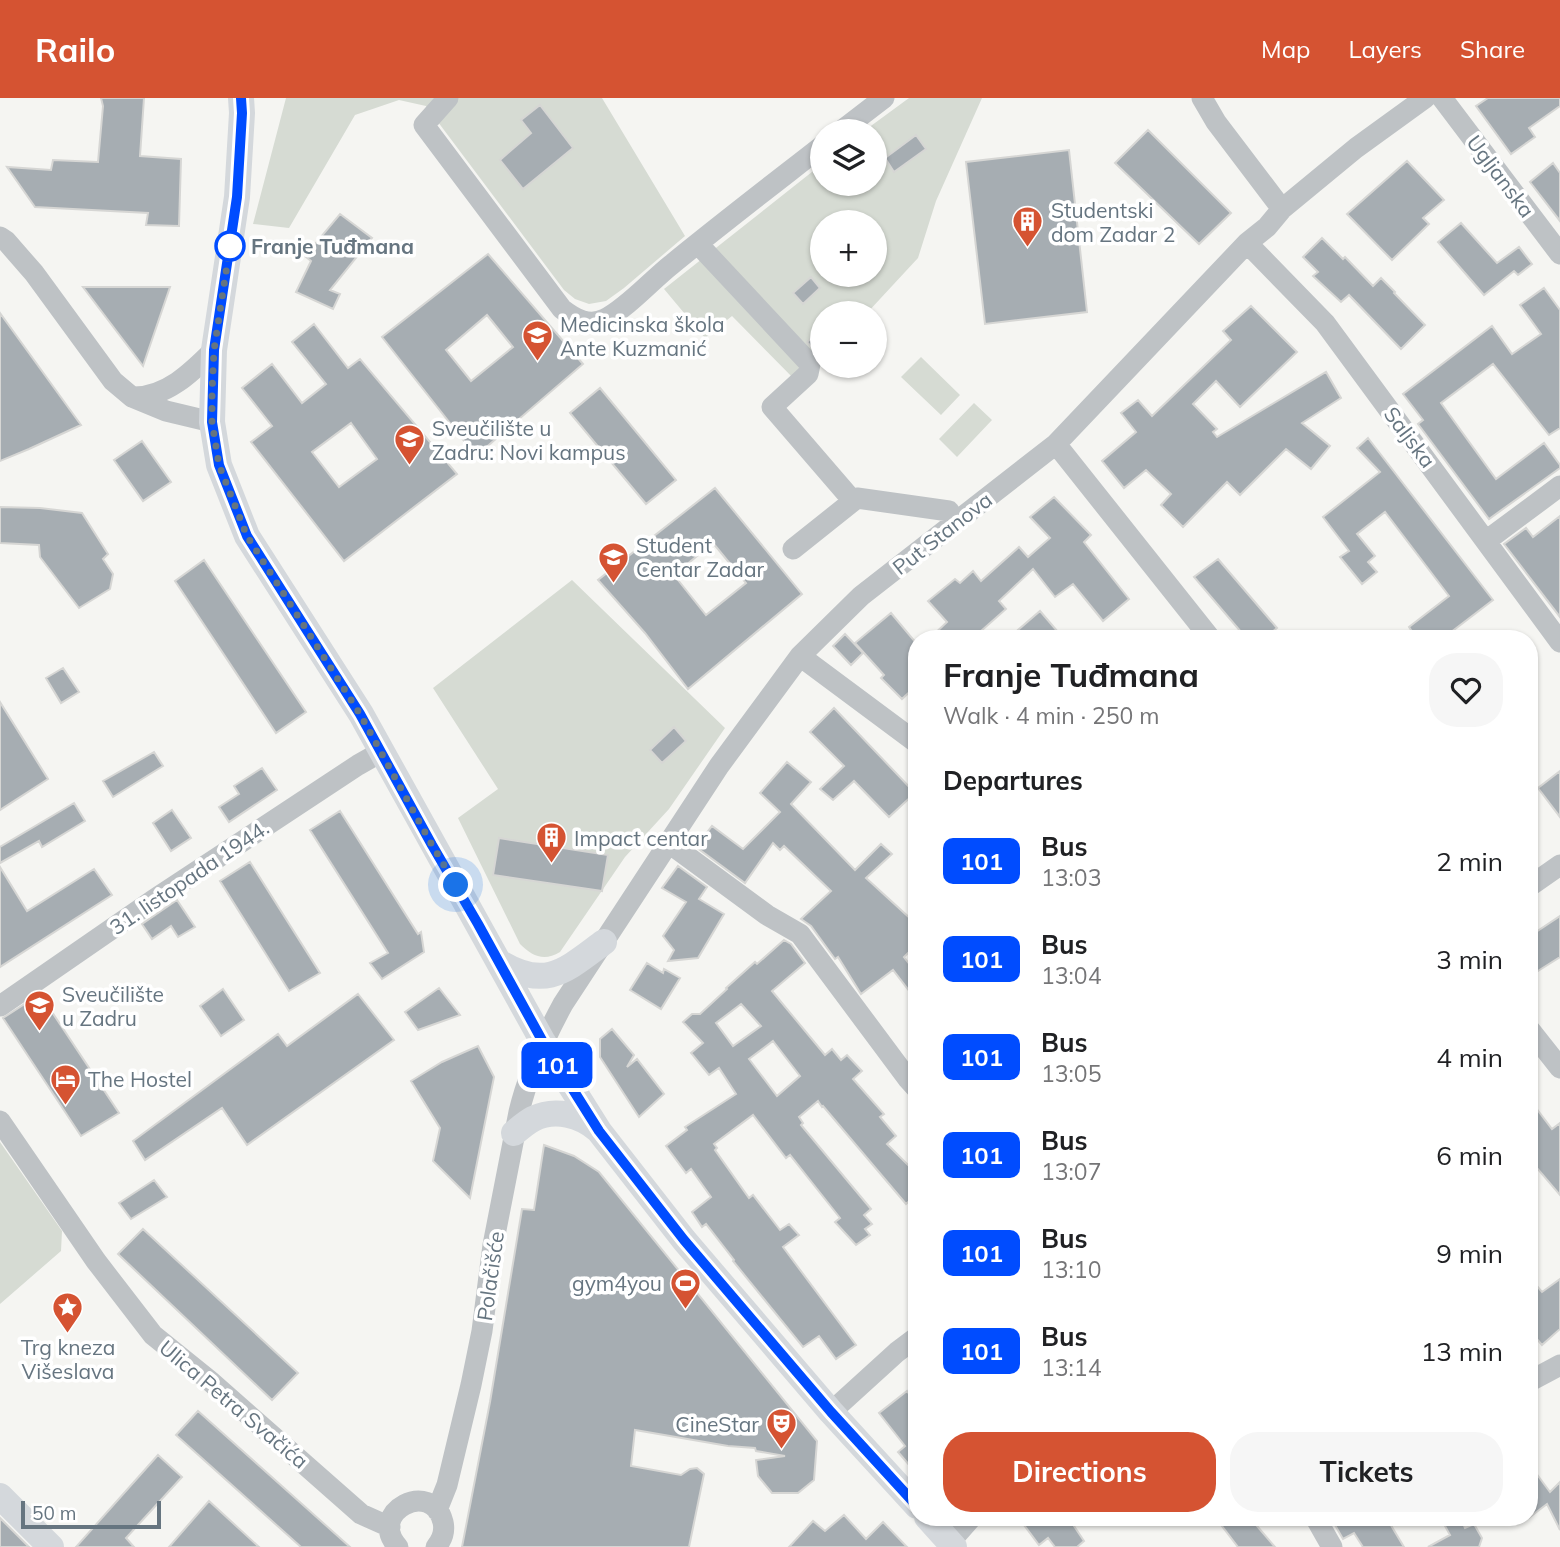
<!DOCTYPE html>
<meta charset="utf-8">
<style>
body{margin:0;font-family:Mulish,sans-serif;background:#f6f6f6;color:#202124;height:100vh;display:flex;flex-direction:column;font-size:26px;white-space:nowrap}
*{box-sizing:border-box;margin:0}
p{font-size:23px;color:#757577}
.icon{flex:none;width:38px;height:38px;fill:none;stroke:currentColor;stroke-width:2;stroke-linecap:round;stroke-linejoin:round}
.map{position:relative;flex:1;overflow:hidden}
.side{position:absolute;left:908px;top:532px;width:630px;height:896px;display:flex;flex-direction:column;background:#fff;border-radius:28px;box-shadow:0 2px 5px #0004}
.side>*{flex:none}
.badge{padding:0 14px;border-radius:10px;font-size:24px;line-height:46px}
.controls{position:absolute;left:810px;top:21px;display:grid;gap:14px}
.controls a{display:grid;place-items:center;width:77px;height:77px;border-radius:50%;background:#fff;box-shadow:0 2px 5px #0004;font-size:35px}
.scale{position:absolute;left:21px;bottom:18px;width:140px;box-sizing:border-box;padding-left:7px;border:4px solid #667580;border-top:0;font-size:19px;line-height:24px;white-space:nowrap;color:#667580;-webkit-text-stroke:5px #fff;paint-order:stroke}
.you{position:absolute;width:35px;height:35px;margin:-18px;border:5px solid #fff;border-radius:50%;background:#1a73e8;box-shadow:0 0 0 10px #1a73e833}
.map>.badge{position:absolute;translate:-50% -50%;box-shadow:0 0 0 4px #fff}
h2{padding:0 35px;font-size:26px;line-height:63px}
.round{display:grid;place-items:center;flex:none;width:74px;height:74px;border-radius:28px;background:#f6f6f6}
.summary{display:flex;align-items:center;justify-content:space-between;height:119px;padding:0 35px}
h1{font-size:33px;font-weight:700;line-height:52px}
.cta{display:flex;gap:14px;margin-top:auto;padding:14px 35px}
.cta a{flex:1;height:80px;border-radius:28px;background:#d55332;color:#fff;font-size:28px;font-weight:700;line-height:80px;text-align:center}
.cta a+a{background:#f6f6f6;color:#202124}
ul{padding:0;list-style:none}
li{display:flex;align-items:center;gap:21px;height:98px;padding:0 35px}
li div{flex:1}
li b{display:block;font-size:26px}
li em{font-style:normal}
li .badge{min-width:77px;font-weight:700;text-align:center}
header{display:flex;align-items:center;gap:42px;box-sizing:border-box;height:98px;padding:0 35px;background:#d55332;color:#fff}
header strong{font-size:33px}
nav{display:flex;gap:38px;margin-inline-start:auto;font-size:24px}
.map>svg:first-child{display:block}
.green{fill:#d6dbd3;fill-rule:evenodd}
.building{fill:#a6adb2;stroke:#d6d6d4;stroke-width:2;fill-rule:evenodd}
.lines{fill:none;stroke-linecap:round;stroke-linejoin:round}
.minor{stroke:#bec2c5;stroke-width:21}
.major{stroke:#d4d8dc;stroke-width:26}
.line-casing{stroke:#fff;stroke-width:16}
.line{stroke:#004cff;stroke-width:10}
.walk{stroke:#667580;stroke-width:7;stroke-dasharray:0 12.6}
.stop-dot{fill:#fff;stroke:#004cff;stroke-width:3.5}
.labels{text-anchor:middle;dominant-baseline:central;stroke-width:7;stroke-linejoin:round;paint-order:stroke}
.street-label{font-size:21px;fill:#667580;stroke:#fff}
.poi-label{font-size:21px;fill:#667580;stroke:#fff;text-anchor:start}
.stop-label{font-size:21px;font-weight:bold;fill:#667580;stroke:#fff;text-anchor:start}
</style>
<header>
<strong>Railo</strong>
<nav><a>Map</a><a>Layers</a><a>Share</a></nav>
</header>
<div class="map">
<svg width="1560" height="1449" viewBox="0 0 1560 1449">
<rect width="100%" height="100%" fill="#f5f5f2"/>
<path class="green" d="M286 0H602L685 138 624 190 606 203 589 206 575 201 564 192 426 8 399 2 355 17 289 130 253 126Z
M909 0H982L936 103 918 160 867 215H822V262L800 287 732 218 705 240 664 191 822 66V86H875V33H864ZM822 124H875V177H822Z
M921 259 960 297 941 317 901 279Z
M974 305 992 322 957 359 939 341Z
M572 482 725 630 669 711 625 759 560 854C544 864 532 858 520 846L458 720 498 691 433 590Z
M0 1044 62 1133 61 1153 0 1206Z"/>
<path class="building" d="M101 0H144L140 58 181 61 179 128 146 127 148 115 35 109 7 69 51 72 53 62 98 64 103 8Z
M1488 0H1560V8L1529 30 1535 39 1511 56 1476 8Z
M540 7 573 50 523 91 500 62 531 35 521 22Z
M1148 32 1231 115 1199 146 1115 65Z
M916 37 926 51 894 74 885 60Z
M1069 52 1087 214 985 226 966 64Z
M1407 63 1444 102 1423 120 1429 126 1392 162 1347 116Z
M1553 65 1560 75V123L1530 84Z
M340 116 372 140 330 192 340 196 333 211 296 194 311 163 305 158Z
M1461 125 1497 165 1519 149 1532 166 1518 177 1514 173 1484 197 1438 144Z
M1322 140 1343 161 1345 159 1373 188 1381 180 1395 194 1394 195 1425 227 1401 251 1349 197 1341 204 1313 178 1318 174 1303 159Z
M488 156 583 266 476 358 382 239ZM487 217 513 249 471 283 446 252Z
M811 179 820 190 803 206 793 195Z
M83 189H170L143 268Z
M1544 190 1560 212V330L1549 337 1493 266 1441 305 1496 381 1544 345 1560 367V370L1489 421 1418 326 1423 322 1403 296 1492 228 1512 256 1541 236 1520 207Z
M1251 208 1297 254 1240 309 1216 283 1193 306 1217 331 1213 334 1217 339 1326 274 1341 300 1302 325 1330 348 1311 371 1286 351 1240 397 1227 384 1183 429 1161 407 1171 396 1146 372 1124 390 1102 363 1136 334 1121 315 1138 302 1152 318 1231 242 1223 233Z
M0 215 81 327 29 351 0 363Z
M314 226 348 270 360 261 457 376 344 463 251 344 272 328 242 290 272 266 302 305 326 286 292 244ZM351 325 377 361 339 389 312 354Z
M822 231V262L807 244Z
M600 290 676 382 646 406 570 315Z
M1368 340 1493 502 1442 541H1417L1409 529 1449 498 1385 414 1357 436 1375 458 1368 464 1377 474 1362 486 1340 459 1349 453 1323 419 1380 374 1357 350Z
M142 343 171 384 143 403 114 362Z
M715 390 802 496 688 591 645 535 598 482ZM713 445 746 485 706 517 674 477Z
M1054 399 1091 437 1084 444 1129 501 1103 523 1073 486 1055 499 1033 471 999 503 1006 511 972 541H929L947 524 928 503 955 481 960 485 973 473 981 483 1019 449 1028 459 1050 440 1030 419Z
M0 409 40 410 82 415 108 456 103 461 113 476 110 491 79 510 40 459 39 447 0 445Z
M1560 418V519L1504 446 1526 430 1533 439Z
M1218 461 1277 530 1264 541H1247L1194 479Z
M204 462 306 614 276 635 175 483Z
M1040 513 1064 541H1025L1018 532Z
M891 515 917 546V587L902 601 881 580 884 577 855 545Z
M845 536 863 555 851 567 833 548Z
M63 570 79 594 61 605 46 580Z
M0 604 48 681 0 712Z
M834 610 915 695 889 719 854 683 833 702 820 691 844 668 810 634Z
M674 629 686 643 662 665 650 652Z
M154 654 163 668 113 699 103 683Z
M787 664 811 684 791 706 855 772 881 746 892 756 866 780 913 823 910 825 917 831V846L904 859 917 876V903L893 872 861 896 838 859 835 861 811 828 801 821 831 793 784 748 780 752 773 745 745 785 696 749 712 728 743 751 780 714 760 695Z
M262 670 277 692 229 724 219 709 239 696 234 688Z
M1560 673V719L1538 690Z
M74 705 85 723 42 749 39 743 0 765V749Z
M172 712 191 740 171 753 153 725Z
M340 713 418 836 421 834 424 854 382 881 370 865 388 855 310 732Z
M499 740 608 757 602 793 493 777Z
M250 764 320 875 289 893 220 783Z
M678 768 707 789 699 801 724 816 698 860 668 863 674 852 663 838 686 804 662 790Z
M0 769 27 813 94 771 112 797 0 869Z
M177 802 195 829 178 839 171 828 152 841 142 826Z
M1560 818V859L1530 878V838Z
M784 842 791 846 805 865 772 893 825 957 832 951 841 962 847 957 862 973 853 981 884 1016 880 1019 896 1038 887 1046 910 1069 917 1064V1096L906 1106 823 1008 822 1009 818 1003 799 1019 803 1025 801 1027 871 1111 864 1117 872 1126 865 1131 870 1137 856 1147 835 1124 840 1120 790 1057 786 1060 753 1017 714 1046 717 1050 715 1052 749 1100 753 1097 780 1132 789 1126 799 1137 783 1149 856 1247 836 1261 819 1238 803 1249 733 1163 734 1162 706 1126 702 1129 692 1114 711 1099 691 1071 686 1075 666 1048 687 1032 685 1029 736 996 719 970 709 977 691 955 703 945 683 924 692 916H700L727 891 726 890 755 864 757 866ZM741 906 761 928 733 948 716 925ZM773 943 800 978 777 998 749 961Z
M647 865 663 875 664 871 680 880 661 911 630 892Z
M439 890 460 917 418 932 405 914Z
M223 891 244 922 221 938 200 908Z
M40 896 119 1015 81 1038 3 920Z
M358 896 394 942 247 1047 222 1010 145 1062 133 1043 278 936 287 948Z
M612 931 634 957 627 969 637 961 664 996 639 1019 600 959V941Z
M478 948 494 979 470 1100 433 1063 440 1030 411 983 442 964Z
M1530 1002 1552 1031 1560 1025V1097L1530 1062Z
M544 1047 574 1058 599 1074 817 1343 814 1382 798 1395H772L758 1378 756 1362 785 1358 756 1353 755 1350 728 1348 635 1332 631 1368 681 1377 690 1371 697 1370 704 1376 689 1449H462L490 1304 522 1111 534 1112Z
M154 1082 167 1099 131 1121 119 1105Z
M143 1131 298 1275 272 1302 118 1156Z
M1530 1180 1542 1194 1560 1181V1231L1542 1247 1530 1233Z
M907 1293 917 1307V1376L898 1354 905 1348 879 1315Z
M198 1313 350 1449H301L176 1337Z
M158 1357 182 1379 126 1440 134 1449H76Z
M1530 1367 1550 1394 1560 1384V1432L1547 1406 1530 1419Z
M209 1403 259 1449H169Z
M844 1417 866 1441 883 1424 907 1449H789L813 1423 825 1433Z
M1018 1419H1068L1084 1443 1077 1449H1055L1048 1440 1039 1447Z
M1215 1419H1265L1257 1428 1275 1449H1238Z
M1333 1419H1386L1404 1449H1363L1354 1435 1343 1441 1331 1420Z
M0 1420 29 1449H0Z
M1461 1420 1465 1430 1474 1426 1482 1440 1479 1449H1428L1450 1437 1445 1428Z"/>
<g class="lines">
<path class="minor" d="M448 0 424 27 562 211C575 221 589 229 605 221 626 211 652 182 671 167 721 126 772 87 822 48
M1202 0 1216 24 1282 111
M1442 0 1560 156
M841 33 884 0
M0 139 6 143 34 175 113 283 132 299 166 313 212 324
M1247 145 1325 225 1560 544
M698 146 810 266 808 276 772 309 853 403
M132 299C166 300 192 274 214 252
M1056 346 1211 541
M1486 443 1560 388
M793 451 857 400 949 413
M800 558 917 645
M669 745 767 817 800 836 908 981 917 991
M1530 788 1560 767
M0 908 155 801 358 667 381 654
M1530 932 1560 970
M0 1023 96 1163 153 1237 210 1283 361 1416 390 1429
M1530 1279 1532 1282 1560 1267
M831 1314 897 1254 917 1239
M437 1412 447 1387 471 1287 482 1233 493 1147 519 1014C528 976 544 941 563 906L719 668 800 558 861 498 1056 346 1247 145 1267 129 1282 111 1356 50 1425 0
M1315 1419 1332 1449
M950 1444 972 1419
M398 1449C366 1414 432 1380 443 1424 445 1433 442 1442 436 1449"/>
<path class="major" d="M241 0 242 15 237 99 214 252 212 324 219 367 247 438 361 616 543 944 599 1033 684 1142 831 1314 917 1408
M499 864C546 893 566 872 604 844
M514 1035C520 1030 527 1024 533 1021 555 1010 581 1017 598 1032
M0 1398 51 1449
M927 1419 954 1449"/>
</g>
<g class="lines">
<defs>
<path id="line" d="M241 0 242 15 237 99 214 252 212 324 219 367 247 438 360 616 432 747 478 826 543 944 599 1033 684 1142 831 1314 917 1408"/>
</defs>
<use href="#line" class="line-casing"/>
<use href="#line" class="line"/>
<path class="walk" d="M230 148 214 252 212 294V324L219 367 247 438 360 616 432 747 456 787"/>
</g>
<defs>
<symbol id="building-pin" viewBox="-11 -11 22 30"><path d="M0 17L-7.5 6A9.5 9.5 0 1 1 7.5 6Z" fill="#d55332" stroke="#fff"/><path d="M-4-6H4V6H1V3H-1V6H-4ZM-2.5-4.3h1.7v1.8h-1.7ZM.8-4.3h1.7v1.8H.8ZM-2.5-1h1.7V.8h-1.7ZM.8-1h1.7V.8H.8Z" fill="#fff"/></symbol>
<symbol id="school-pin" viewBox="-11 -11 22 30"><path d="M0 17L-7.5 6A9.5 9.5 0 1 1 7.5 6Z" fill="#d55332" stroke="#fff"/><path d="M0-5L7-2L0 1L-7-2ZM-4 1L0 2.5L4 1V4Q0 6-4 4Z" fill="#fff"/></symbol>
<symbol id="university-pin" viewBox="-11 -11 22 30"><path d="M0 17L-7.5 6A9.5 9.5 0 1 1 7.5 6Z" fill="#d55332" stroke="#fff"/><path d="M0-5L7-2L0 1L-7-2ZM-4 1L0 2.5L4 1V4Q0 6-4 4Z" fill="#fff"/></symbol>
<symbol id="hotel-pin" viewBox="-11 -11 22 30"><path d="M0 17L-7.5 6A9.5 9.5 0 1 1 7.5 6Z" fill="#d55332" stroke="#fff"/><path d="M-6-4.5h1.5V1H6V5H4.5V3h-9V5H-6ZM-4 0a1.8 1.8 0 1 1 3.6 0ZM.5 0V-2.5h3Q6-2.5 6 0Z" fill="#fff"/></symbol>
<symbol id="stadium-pin" viewBox="-11 -11 22 30"><path d="M0 17L-7.5 6A9.5 9.5 0 1 1 7.5 6Z" fill="#d55332" stroke="#fff"/><path d="M0-5a6.5 5 0 1 0 0 10a6.5 5 0 1 0 0-10ZM-3.5-1.8h7v3.6h-7Z" fill="#fff"/></symbol>
<symbol id="sight-pin" viewBox="-11 -11 22 30"><path d="M0 17L-7.5 6A9.5 9.5 0 1 1 7.5 6Z" fill="#d55332" stroke="#fff"/><path d="M0-6L1.8-2.2L6-1.7L2.9 1.2L3.7 5.4L0 3.3L-3.7 5.4L-2.9 1.2L-6-1.7L-1.8-2.2Z" fill="#fff"/></symbol>
<symbol id="theatre-pin" viewBox="-11 -11 22 30"><path d="M0 17L-7.5 6A9.5 9.5 0 1 1 7.5 6Z" fill="#d55332" stroke="#fff"/><path d="M-5-5.5Q0-4 5-5.5V0Q5 5 0 6Q-5 5-5 0ZM-3.3-2.5H-1v1.5H-3.3ZM1-2.5H3.3v1.5H1ZM-2.8 1Q0 5.5 2.8 1Z" fill="#fff"/></symbol>
</defs>
<g fill-rule="evenodd">
<use href="#building-pin" x="1010" y="106" width="35" height="47"/>
<use href="#school-pin" x="520" y="220" width="35" height="47"/>
<use href="#university-pin" x="392" y="324" width="35" height="47"/>
<use href="#university-pin" x="596" y="442" width="35" height="47"/>
<use href="#building-pin" x="534" y="722" width="35" height="47"/>
<use href="#university-pin" x="22" y="890" width="35" height="47"/>
<use href="#hotel-pin" x="48" y="964" width="35" height="47"/>
<use href="#stadium-pin" x="668" y="1168" width="35" height="47"/>
<use href="#sight-pin" x="50" y="1192" width="35" height="47"/>
<use href="#theatre-pin" x="764" y="1308" width="35" height="47"/>
</g>
<circle class="stop-dot" cx="230" cy="148" r="14"/>
<g class="labels">
<g class="street-label">
<text transform="translate(1501 78) rotate(53)">Ugljanska</text>
<text transform="translate(1410 339) rotate(53)">Saljska</text>
<text transform="translate(942 435) rotate(-38)">Put Stanova</text>
<text transform="translate(189 779) rotate(-34)">31. listopada 1944.</text>
<text transform="translate(490 1178) rotate(-82)">Polačišće</text>
<text transform="translate(234 1306) rotate(40)">Ulica Petra Svačića</text>
</g>
<g class="poi-label">
<text x="1051" y="112">Studentski<tspan x="1051" dy="24">dom Zadar 2</tspan></text>
<text x="560" y="226">Medicinska škola<tspan x="560" dy="24">Ante Kuzmanić</tspan></text>
<text x="432" y="330">Sveučilište u<tspan x="432" dy="24">Zadru: Novi kampus</tspan></text>
<text x="636" y="447">Student<tspan x="636" dy="24">Centar Zadar</tspan></text>
<text x="574" y="740">Impact centar</text>
<text x="62" y="896">Sveučilište<tspan x="62" dy="24">u Zadru</tspan></text>
<text x="88" y="981">The Hostel</text>
<text x="662" y="1185" text-anchor="end">gym4you</text>
<text x="68" y="1249" text-anchor="middle">Trg kneza<tspan x="68" dy="24">Višeslava</tspan></text>
<text x="759" y="1326" text-anchor="end">CineStar</text>
</g>
<g class="stop-label">
<text x="251" y="148">Franje Tuđmana</text>
</g>
</g>
</svg>
<div class="controls">
<a><svg class="icon" aria-label="layers" viewBox="0 0 24 24"><path d="M12 4l9 5-9 5-9-5zM3 14l9 5 9-5"/></svg></a>
<a>+</a>
<a>−</a>
</div>
<div class="scale">50 m</div>
<div class="you" style="left:456px;top:787px"></div>
<b class="badge" style="left:557px;top:967px;background:#004cff;color:#fff">101</b>
<section class="side">
<div class="summary"><div><h1>Franje Tuđmana</h1><p>Walk · 4 min · 250 m</p></div><a class="round"><svg class="icon" aria-label="heart" viewBox="0 0 24 24"><path d="M12 20l-8-8c-3-5 5-10 8-4 3-6 11-1 8 4z"/></svg></a></div>
<h2>Departures</h2>
<ul>
<li><span class="badge" style="background:#004cff;color:#fff">101</span><div><b>Bus</b><p>13:03</p></div><em>2 min</em></li>
<li><span class="badge" style="background:#004cff;color:#fff">101</span><div><b>Bus</b><p>13:04</p></div><em>3 min</em></li>
<li><span class="badge" style="background:#004cff;color:#fff">101</span><div><b>Bus</b><p>13:05</p></div><em>4 min</em></li>
<li><span class="badge" style="background:#004cff;color:#fff">101</span><div><b>Bus</b><p>13:07</p></div><em>6 min</em></li>
<li><span class="badge" style="background:#004cff;color:#fff">101</span><div><b>Bus</b><p>13:10</p></div><em>9 min</em></li>
<li><span class="badge" style="background:#004cff;color:#fff">101</span><div><b>Bus</b><p>13:14</p></div><em>13 min</em></li>
</ul>
<div class="cta"><a>Directions</a><a>Tickets</a></div>
</section>
</div>
